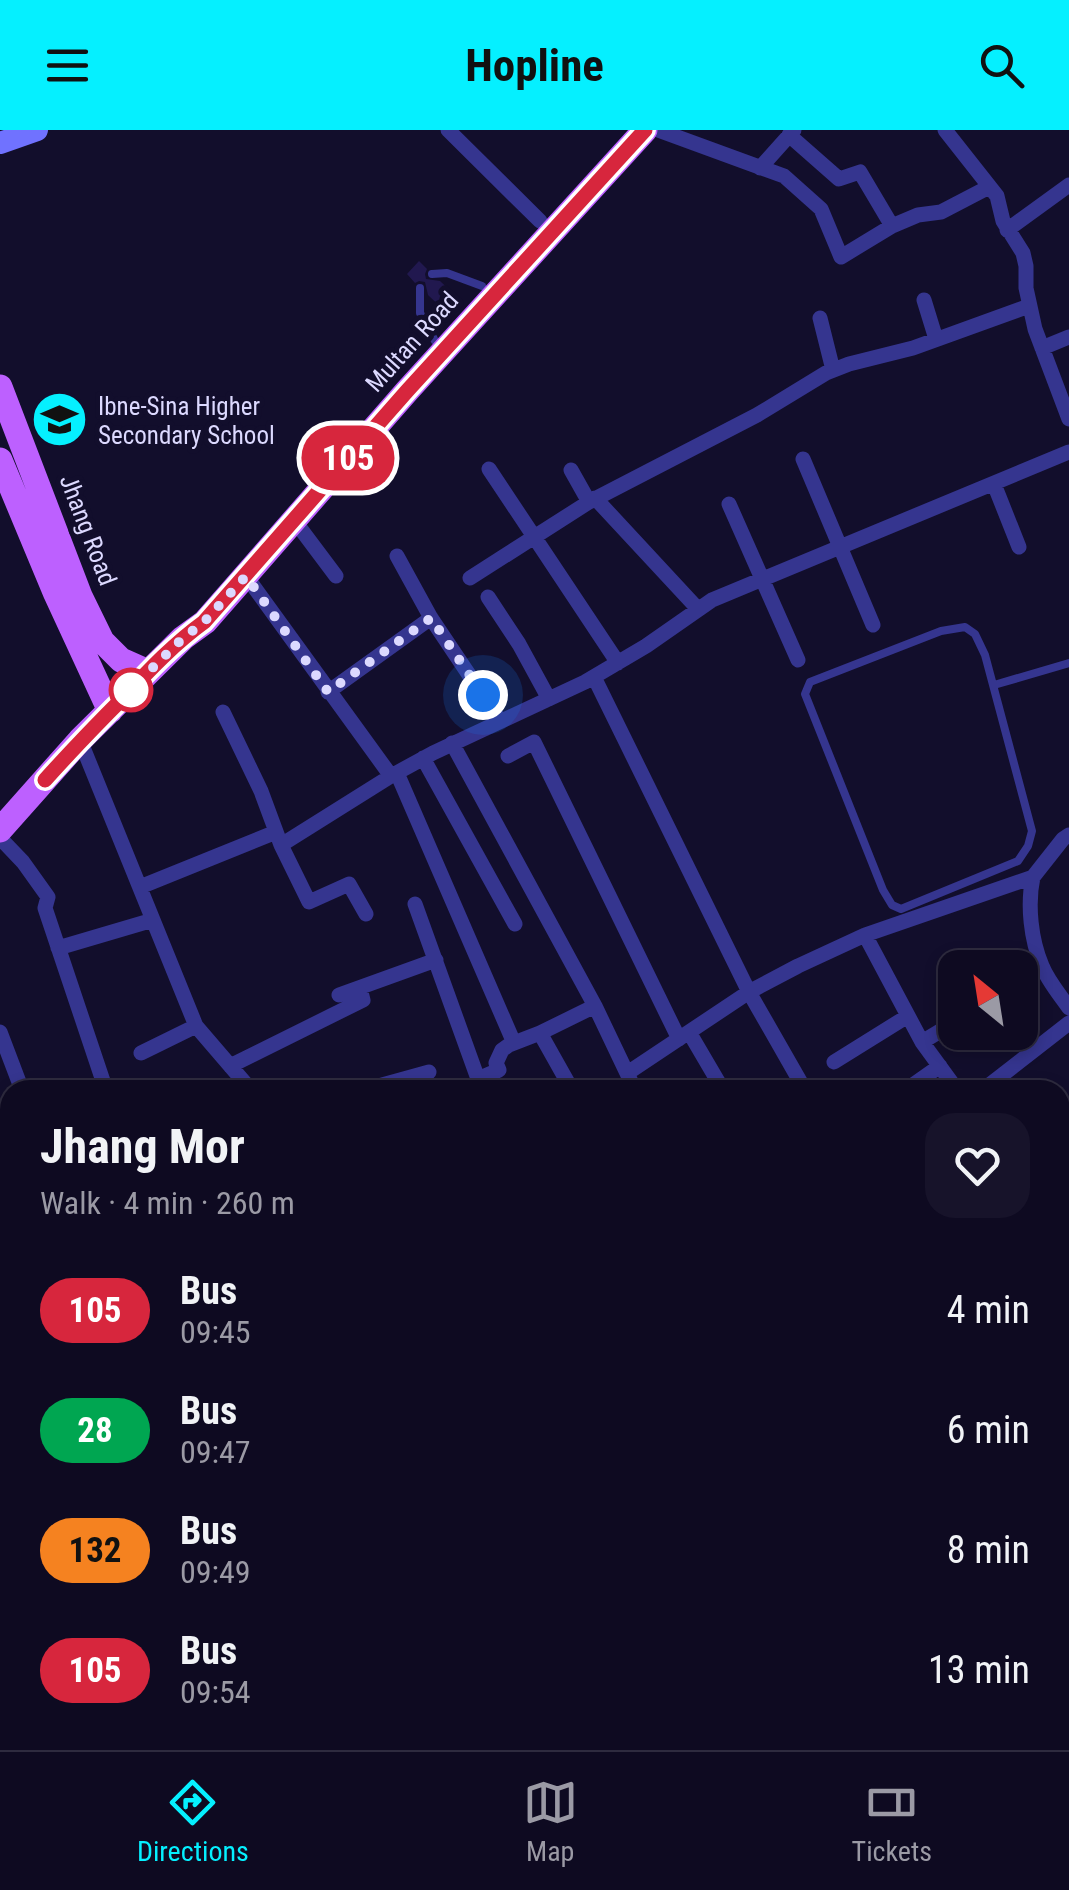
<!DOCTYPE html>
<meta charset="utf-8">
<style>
body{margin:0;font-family:"Roboto Condensed",sans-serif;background:#17132a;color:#f1f3f6;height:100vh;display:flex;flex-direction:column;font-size:38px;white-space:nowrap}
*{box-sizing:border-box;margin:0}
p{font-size:32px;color:#9b9aa5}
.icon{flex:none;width:55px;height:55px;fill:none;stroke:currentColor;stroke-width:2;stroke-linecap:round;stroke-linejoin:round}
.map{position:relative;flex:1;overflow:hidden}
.panel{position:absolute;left:0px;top:950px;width:1070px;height:670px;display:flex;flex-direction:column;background:#0e0a21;border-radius:30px 30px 0 0;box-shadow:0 5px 15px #0003,0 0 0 2px #2e2b3f}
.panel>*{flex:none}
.badge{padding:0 20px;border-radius:32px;font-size:35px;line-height:65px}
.needle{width:65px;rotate:330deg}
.fabs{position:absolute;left:938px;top:820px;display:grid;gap:20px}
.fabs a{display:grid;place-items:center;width:100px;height:100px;border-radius:20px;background:#0e0a21;box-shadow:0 5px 15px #0003,0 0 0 2px #2e2b3f;font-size:50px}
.you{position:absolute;width:50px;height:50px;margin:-25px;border:8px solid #fff;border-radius:50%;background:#1a73e8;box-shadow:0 0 0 15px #1a73e833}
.map>.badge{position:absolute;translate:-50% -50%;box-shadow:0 0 0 5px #fff}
.round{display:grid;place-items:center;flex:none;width:105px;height:105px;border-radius:30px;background:#17132a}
.summary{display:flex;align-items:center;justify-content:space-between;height:170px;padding:0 40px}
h1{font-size:48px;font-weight:700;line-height:75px}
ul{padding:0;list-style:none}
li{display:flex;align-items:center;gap:30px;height:120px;padding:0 40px}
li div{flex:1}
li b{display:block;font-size:38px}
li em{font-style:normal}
li .badge{min-width:110px;font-weight:700;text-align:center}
header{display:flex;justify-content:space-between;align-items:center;height:130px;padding:0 40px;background:#05f0ff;color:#111;font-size:45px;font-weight:700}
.tab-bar{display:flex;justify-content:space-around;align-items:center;height:140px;border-top:2px solid #2e2b3f;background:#0e0a21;font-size:28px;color:#9b9aa5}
.tab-bar a{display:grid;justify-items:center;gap:5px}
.tab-bar .selected{color:#05f0ff}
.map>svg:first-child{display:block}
.building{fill:#21184f}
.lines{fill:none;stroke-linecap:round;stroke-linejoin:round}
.lane{stroke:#35358f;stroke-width:8}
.street{stroke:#35358f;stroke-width:15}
.secondary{stroke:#7072ff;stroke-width:22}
.primary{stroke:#bd60ff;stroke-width:25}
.line-casing{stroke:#fff;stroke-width:22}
.line{stroke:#d7263d;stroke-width:15}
.walk{stroke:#dcd9ff;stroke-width:10;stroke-dasharray:0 18}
.stop-dot{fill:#fff;stroke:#d7263d;stroke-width:5}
.labels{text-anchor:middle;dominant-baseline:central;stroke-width:10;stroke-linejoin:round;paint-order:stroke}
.street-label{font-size:25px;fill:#dcd9ff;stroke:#120e2c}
.poi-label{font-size:25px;fill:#dcd9ff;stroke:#120e2c;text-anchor:start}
</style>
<header><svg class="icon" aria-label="menu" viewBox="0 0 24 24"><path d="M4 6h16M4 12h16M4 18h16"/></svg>Hopline<svg class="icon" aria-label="search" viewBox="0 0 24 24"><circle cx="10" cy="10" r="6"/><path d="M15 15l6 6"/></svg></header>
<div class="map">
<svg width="1069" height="1620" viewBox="0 0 1069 1620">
<rect width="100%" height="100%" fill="#120e2c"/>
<path class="building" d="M419 131 427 139 425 144 426 149 440 151 458 168 445 181 428 165 425 152 419 151 415 153 407 144Z"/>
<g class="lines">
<path class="lane" d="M432 144 447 143 482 156
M420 158V183L435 211
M965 497 975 504 985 525 1032 701 1028 716 1018 731 901 779 892 775 883 760 805 564 810 552 941 501Z
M994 555 1069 533"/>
<path class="street" d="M448 0 540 91
M658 0 784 46 821 79 841 127 892 96 918 85 941 82 989 57
M945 0 997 66 1003 91 1023 123 1026 136V158L1035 199 1069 289
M789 5 839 49 860 42 892 96
M760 38 794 0
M1007 100 1069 55
M924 170 936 209
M820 188 833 240
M1042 218 1069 207
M803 329 873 495
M489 339 618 533
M571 340 589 372
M994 354 1019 417
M595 368 698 479
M729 374 798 530
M294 390 336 446
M397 426 431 488 500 591
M246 446 391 646
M470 448 589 372 757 285 826 243 849 234 913 218 1029 176
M488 467 519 514 549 569
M594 547 749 862 805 960
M328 562 431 488
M223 582 261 661 281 715 309 772 349 754 366 784
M80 610 196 896 251 960
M452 613 595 876 635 960
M508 626 534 612 679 909
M423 628 515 794
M397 643 514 913
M0 708 23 732 48 767 45 778 106 960
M281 715 391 646 433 623 585 552 646 516 712 470 1069 322
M1033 747C1027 775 1031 810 1042 836 1048 851 1060 865 1069 878
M140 757 276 702
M415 774 482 960
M865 805 922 912 957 960
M58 818 153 790
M1020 852 1043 838
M339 865 436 830
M0 902 22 960
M689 902 723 960
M540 903 572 960
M922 912 955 892
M141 923 196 896
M834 932 908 886
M230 936 363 870 360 858
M629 942 749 862 798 836 865 805 1033 747 1063 709 1069 705
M478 949 499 940 496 933 502 920 509 915 540 903 595 876
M364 960 429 942
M906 960 940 936
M983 960 1069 893
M1060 1000 1069 993
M1060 1089 1069 1102
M0 1129 10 1126
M1060 1155 1069 1150
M0 1196 10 1193
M0 1283 10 1281
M1060 1342 1069 1360
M0 1378 10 1375
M1060 1421 1069 1416
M0 1481 10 1502
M0 1573 10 1570
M1060 1590 1069 1576
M23 1610 27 1620
M316 1610 320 1620
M372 1610 374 1620
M445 1610 449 1620
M847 1610 855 1620
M218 1614 227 1610
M511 1620 533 1614
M912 1620 923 1610
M1041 1620 1047 1610"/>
<path class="secondary" d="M0 13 37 0"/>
<path class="primary" d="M0 257 80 466 102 511 121 530 148 542
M0 330 55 462 110 581
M0 700 80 610 183 508 205 492 407 261 645 0"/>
</g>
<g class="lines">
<defs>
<path id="line" d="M45 650C71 621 98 593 125 566 150 539 175 513 204 492L407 261 645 0"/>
</defs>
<use href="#line" class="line-casing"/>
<use href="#line" class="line"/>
<path class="walk" d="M131 560 129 561 183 508 204 492 246 446 328 562 431 488 483 565"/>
</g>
<defs>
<symbol id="school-disc" viewBox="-11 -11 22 22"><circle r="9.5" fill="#05f0ff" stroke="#120e2c"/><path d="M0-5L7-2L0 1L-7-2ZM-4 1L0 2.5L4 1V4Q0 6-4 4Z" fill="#111"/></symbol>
</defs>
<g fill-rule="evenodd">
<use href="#school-disc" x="28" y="258" width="63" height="63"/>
</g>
<circle class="stop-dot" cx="131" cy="560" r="20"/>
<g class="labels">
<g class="street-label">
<text transform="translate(412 212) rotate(-48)">Multan Road</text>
<text transform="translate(88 400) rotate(69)">Jhang Road</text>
</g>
<g class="poi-label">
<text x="98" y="276">Ibne-Sina Higher<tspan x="98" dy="29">Secondary School</tspan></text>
</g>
</g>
</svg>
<div class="fabs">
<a><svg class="needle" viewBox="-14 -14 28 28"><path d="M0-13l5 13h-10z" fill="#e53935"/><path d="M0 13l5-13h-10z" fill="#9b9aa5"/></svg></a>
</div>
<div class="you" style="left:483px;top:565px"></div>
<b class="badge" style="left:348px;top:328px;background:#d7263d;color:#fff">105</b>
<section class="panel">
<div class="summary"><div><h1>Jhang Mor</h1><p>Walk · 4 min · 260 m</p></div><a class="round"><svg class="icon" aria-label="heart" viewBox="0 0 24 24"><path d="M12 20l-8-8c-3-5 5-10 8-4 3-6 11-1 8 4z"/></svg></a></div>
<ul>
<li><span class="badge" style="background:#d7263d;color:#fff">105</span><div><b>Bus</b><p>09:45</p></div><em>4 min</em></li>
<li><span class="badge" style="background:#00a651;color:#fff">28</span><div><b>Bus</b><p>09:47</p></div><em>6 min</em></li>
<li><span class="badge" style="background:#f58220;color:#111">132</span><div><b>Bus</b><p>09:49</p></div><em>8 min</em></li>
<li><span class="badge" style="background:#d7263d;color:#fff">105</span><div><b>Bus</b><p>09:54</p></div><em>13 min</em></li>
</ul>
</section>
</div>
<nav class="tab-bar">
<a class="selected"><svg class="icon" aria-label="directions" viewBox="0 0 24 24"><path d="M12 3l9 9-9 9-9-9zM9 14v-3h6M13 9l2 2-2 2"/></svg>Directions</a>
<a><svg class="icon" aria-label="map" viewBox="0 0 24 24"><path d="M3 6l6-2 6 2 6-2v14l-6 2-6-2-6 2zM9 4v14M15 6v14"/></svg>Map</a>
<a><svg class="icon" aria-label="tickets" viewBox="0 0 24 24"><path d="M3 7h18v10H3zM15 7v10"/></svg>Tickets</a>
</nav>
